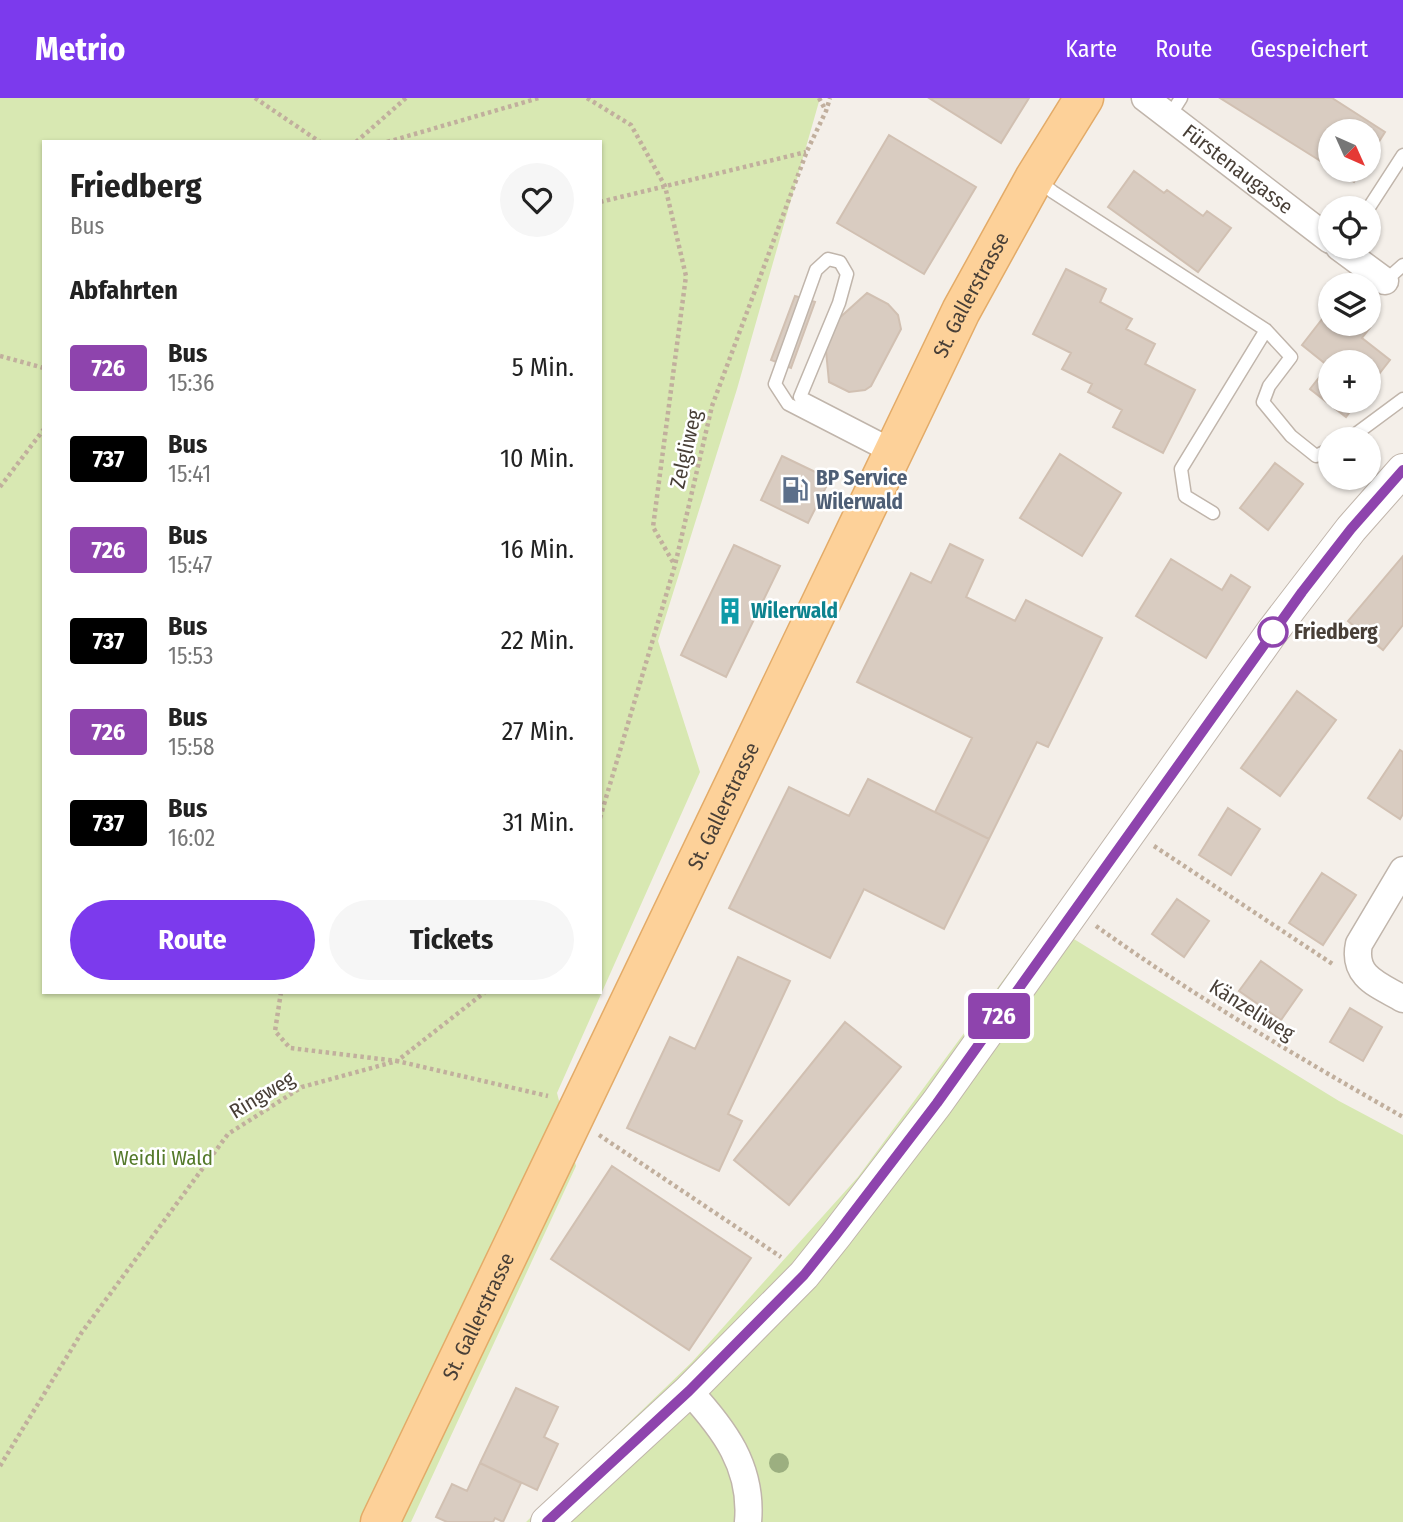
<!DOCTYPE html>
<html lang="de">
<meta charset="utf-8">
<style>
body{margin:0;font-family:"Fira Sans Condensed",sans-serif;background:#f6f6f6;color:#222;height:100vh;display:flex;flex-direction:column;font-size:26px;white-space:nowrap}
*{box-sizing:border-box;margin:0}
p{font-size:23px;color:#767676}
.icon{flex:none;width:38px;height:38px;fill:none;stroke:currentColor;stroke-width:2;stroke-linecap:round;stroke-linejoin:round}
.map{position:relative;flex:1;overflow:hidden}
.sheet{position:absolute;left:42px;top:42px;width:560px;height:854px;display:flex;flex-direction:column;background:#fff;border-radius:0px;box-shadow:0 2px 5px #0004}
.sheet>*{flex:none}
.badge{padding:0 14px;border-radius:5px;font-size:24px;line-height:46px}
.needle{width:46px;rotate:135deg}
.buttons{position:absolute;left:1318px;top:21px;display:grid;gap:14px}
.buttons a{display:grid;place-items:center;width:63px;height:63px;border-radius:50%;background:#fff;box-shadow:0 2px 5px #0004;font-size:35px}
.map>.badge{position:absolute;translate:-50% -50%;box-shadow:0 0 0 4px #fff}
h2{padding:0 28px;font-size:26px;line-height:63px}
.round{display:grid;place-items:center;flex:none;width:74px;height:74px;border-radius:37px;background:#f6f6f6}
.overview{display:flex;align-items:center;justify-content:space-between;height:119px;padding:0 28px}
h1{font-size:33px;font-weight:700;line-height:52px}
.button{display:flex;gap:14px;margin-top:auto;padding:14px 28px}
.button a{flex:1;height:80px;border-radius:42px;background:#7c3aed;color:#fff;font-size:28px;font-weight:700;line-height:80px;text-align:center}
.button a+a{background:#f6f6f6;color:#222}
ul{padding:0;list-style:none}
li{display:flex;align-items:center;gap:21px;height:91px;padding:0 28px}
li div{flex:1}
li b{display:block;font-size:26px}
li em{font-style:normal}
li .badge{min-width:77px;font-weight:700;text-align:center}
header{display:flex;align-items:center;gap:42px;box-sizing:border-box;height:98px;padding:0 35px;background:#7c3aed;color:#fff}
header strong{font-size:33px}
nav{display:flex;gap:38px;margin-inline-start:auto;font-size:24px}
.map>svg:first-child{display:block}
.green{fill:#d8e8b2;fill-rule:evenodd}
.building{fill:#d9ccc1;stroke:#d1c0b2;stroke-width:2}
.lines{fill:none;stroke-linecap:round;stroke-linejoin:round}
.service-casing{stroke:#c0b5ab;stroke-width:15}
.minor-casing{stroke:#c0b5ab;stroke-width:29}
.tertiary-casing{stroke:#c0b5ab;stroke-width:34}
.primary-casing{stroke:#e3ab68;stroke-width:41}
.path{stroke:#c1af9d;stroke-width:4.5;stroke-dasharray:3.5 3.5;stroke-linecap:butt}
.service{stroke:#fff;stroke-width:12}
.minor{stroke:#fff;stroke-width:26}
.tertiary{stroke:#fff;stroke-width:32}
.primary{stroke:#fdd199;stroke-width:38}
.tree{fill:#9caf80}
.line-casing{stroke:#fff;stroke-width:16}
.line{stroke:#8e44ad;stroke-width:10}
.stop-dot{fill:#fff;stroke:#8e44ad;stroke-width:3.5}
.labels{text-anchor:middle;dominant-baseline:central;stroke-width:5;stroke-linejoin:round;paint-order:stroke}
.street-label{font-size:21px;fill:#483f37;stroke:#fff}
.service-label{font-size:21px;font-weight:bold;fill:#4e5e75;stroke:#fff;text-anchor:start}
.culture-label{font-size:21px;font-weight:bold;fill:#0d838f;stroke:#fff;text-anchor:start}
.stop-label{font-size:21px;font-weight:bold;fill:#483f37;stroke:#fff;text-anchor:start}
.park-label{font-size:21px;fill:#547a2a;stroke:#fff}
</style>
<header>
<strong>Metrio</strong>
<nav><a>Karte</a><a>Route</a><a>Gespeichert</a></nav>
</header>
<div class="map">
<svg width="1403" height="1424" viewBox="0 0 1403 1424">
<rect width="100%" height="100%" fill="#f4efe9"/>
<path class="green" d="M0 0H820L737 291 658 543 700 674 557 995 576 1068 411 1424H0ZM44 44H600V894H44Z
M1046 824 1339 1003 1403 1037V1424H526L692 1264 858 1079Z"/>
<path class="building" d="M929 0H1029L1001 45Z
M1220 0H1332L1385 34 1368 61V33H1330V69Z
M889 37 976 89 924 176 837 125Z
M1334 72H1362L1354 84Z
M1134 73 1164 95 1167 92 1203 118 1207 113 1231 130 1198 174 1108 109Z
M1066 171 1106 191 1100 204 1132 221 1126 231 1155 246 1145 266 1195 292 1163 355 1113 329 1122 312 1088 294 1092 286 1062 271 1071 255 1033 236Z
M867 195 888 206 898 217 901 231 871 288 865 292 849 294 829 284 825 242 835 224Z
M795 198 815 204 791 270 771 262Z
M1330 211V226L1368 225 1372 227 1362 240 1390 262 1368 290V264H1330V303H1358L1346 319 1310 291 1328 268 1302 247Z
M1060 356 1121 395 1082 458 1020 420Z
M782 358 830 381 808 425 761 402Z
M1275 365 1303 386 1268 432 1240 410Z
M950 446 983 462 966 499 1015 523 1026 502 1102 540 1048 649 1037 644 989 741 935 714 972 640 857 584 911 475 931 485Z
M734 447 780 468 726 579 681 557Z
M1403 458V527L1383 552 1348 523Z
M1171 461 1222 492 1231 477 1250 489 1206 560 1136 518Z
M1297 593 1336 622 1280 698 1241 670Z
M1400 652 1403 654V716L1400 721 1368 700Z
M868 681 989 741 944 831 864 791 830 860 729 810 789 689 849 718Z
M1228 710 1260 731 1231 777 1199 757Z
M1322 775 1356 797 1323 847 1289 825Z
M1177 801 1209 823 1184 859 1152 836Z
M738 859 790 883 728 1016 742 1023 719 1073 627 1030 670 939 695 951Z
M1261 863 1302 892 1281 922 1239 893Z
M1350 910 1382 929 1363 963 1330 944Z
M845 924 901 969 789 1107 734 1062Z
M612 1068 751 1160 689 1252 551 1161Z
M516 1290 558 1309 544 1339 558 1346 537 1392 480 1365Z
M480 1365 521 1385 503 1424 495 1420 493 1424H447L436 1419 452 1386 467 1393Z"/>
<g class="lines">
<defs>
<path id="service" d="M1169 19 1181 0
M1038 82 1053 94 1266 232 1291 259 1269 288 1263 304 1291 338 1316 358 1330 351
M1368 111 1403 57
M1385 183 1403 167
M1349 341 1403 301
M889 358 788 306 775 286 816 172 828 161 840 164 847 176 839 205 800 299 893 347
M1213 415 1185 398 1181 371 1266 232"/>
<g id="minor">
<path id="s1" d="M1145 0 1330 142"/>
<path d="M1339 149 1385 183"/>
<path d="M1403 772 1359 846C1352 879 1379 887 1403 901"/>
<path d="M689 1293C724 1331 753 1369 748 1424"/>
</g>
<path id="tertiary" d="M547 1424 689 1293 804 1177 836 1137 937 1005 1272 534 1351 431 1403 372"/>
<g id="primary">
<path id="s2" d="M380 1424 961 213 1035 79 1084 0"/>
</g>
</defs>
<use href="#service" class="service-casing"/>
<use href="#minor" class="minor-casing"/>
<use href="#tertiary" class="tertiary-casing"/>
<use href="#primary" class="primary-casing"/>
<path class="path" d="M255 0 320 44
M587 0 631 27 665 88 686 178 653 429 674 466
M819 0 826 13
M356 44 406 0
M387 44 539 0
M600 104 806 54
M0 258 44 270
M0 389 44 331
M600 720 675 467 712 308 807 53 826 13 830 0
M1154 748 1334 867
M1096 828C1195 899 1298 959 1403 1019
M281 894 275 933 290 950 397 963 485 894
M599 1037 781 1159
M0 1368 82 1234 228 1036 302 989 397 963 548 998"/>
<use href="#service" class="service"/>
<use href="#minor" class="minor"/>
<use href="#tertiary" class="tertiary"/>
<use href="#primary" class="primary"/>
</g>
<circle class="tree" cx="779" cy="1365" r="10"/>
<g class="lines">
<defs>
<path id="line" d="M547 1424 689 1293 804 1177 836 1137 937 1005 1302 494 1351 431 1403 372"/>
</defs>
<use href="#line" class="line-casing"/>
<use href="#line" class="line"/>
</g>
<defs>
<symbol id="fuel-bare" viewBox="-9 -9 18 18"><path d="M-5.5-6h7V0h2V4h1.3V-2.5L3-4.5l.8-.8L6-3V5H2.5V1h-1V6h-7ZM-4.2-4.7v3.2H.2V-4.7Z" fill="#5c6f8a" stroke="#fff" stroke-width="2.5" paint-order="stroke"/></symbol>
<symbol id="building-bare" viewBox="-9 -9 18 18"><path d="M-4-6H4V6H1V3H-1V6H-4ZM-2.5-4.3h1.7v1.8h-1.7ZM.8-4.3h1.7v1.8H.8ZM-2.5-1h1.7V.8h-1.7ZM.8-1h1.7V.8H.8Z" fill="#0f9aa8" stroke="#fff" stroke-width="2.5" paint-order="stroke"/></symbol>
</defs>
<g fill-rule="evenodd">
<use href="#fuel-bare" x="776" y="373" width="38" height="38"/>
<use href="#building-bare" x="711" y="494" width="38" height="38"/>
</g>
<circle class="stop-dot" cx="1273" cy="534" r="14"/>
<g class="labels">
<g class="street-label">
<text stroke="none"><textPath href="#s1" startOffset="117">Fürstenaugasse</textPath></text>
<text stroke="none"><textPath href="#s2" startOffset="1362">St. Gallerstrasse</textPath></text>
<text transform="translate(686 351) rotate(-77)">Zelgliweg</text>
<text stroke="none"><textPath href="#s2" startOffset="794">St. Gallerstrasse</textPath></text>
<text transform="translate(1252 912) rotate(32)">Känzeliweg</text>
<text transform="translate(262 997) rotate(-31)">Ringweg</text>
<text stroke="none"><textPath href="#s2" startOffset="228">St. Gallerstrasse</textPath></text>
</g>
<g class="service-label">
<text x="816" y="380">BP Service<tspan x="816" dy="24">Wilerwald</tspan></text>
</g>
<g class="culture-label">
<text x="751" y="513">Wilerwald</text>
</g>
<g class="stop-label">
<text x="1294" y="534">Friedberg</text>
</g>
<g class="park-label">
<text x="163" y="1060">Weidli Wald</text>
</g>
</g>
</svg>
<div class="buttons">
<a><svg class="needle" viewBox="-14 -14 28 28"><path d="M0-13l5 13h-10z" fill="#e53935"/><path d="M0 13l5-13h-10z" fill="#767676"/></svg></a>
<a><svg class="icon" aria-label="locate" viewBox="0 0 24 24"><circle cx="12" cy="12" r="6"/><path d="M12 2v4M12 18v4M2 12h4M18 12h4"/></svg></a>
<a><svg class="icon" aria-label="layers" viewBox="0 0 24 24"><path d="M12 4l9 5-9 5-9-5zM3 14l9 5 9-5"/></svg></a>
<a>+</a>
<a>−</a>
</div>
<b class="badge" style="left:999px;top:918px;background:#8e44ad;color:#fff">726</b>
<section class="sheet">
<div class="overview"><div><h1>Friedberg</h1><p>Bus</p></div><a class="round"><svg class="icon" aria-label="heart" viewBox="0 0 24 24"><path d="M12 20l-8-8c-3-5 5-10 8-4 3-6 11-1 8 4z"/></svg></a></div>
<h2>Abfahrten</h2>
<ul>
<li><span class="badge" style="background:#8e44ad;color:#fff">726</span><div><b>Bus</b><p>15:36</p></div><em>5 Min.</em></li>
<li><span class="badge" style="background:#000;color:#fff">737</span><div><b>Bus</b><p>15:41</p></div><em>10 Min.</em></li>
<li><span class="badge" style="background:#8e44ad;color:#fff">726</span><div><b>Bus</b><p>15:47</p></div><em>16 Min.</em></li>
<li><span class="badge" style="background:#000;color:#fff">737</span><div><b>Bus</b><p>15:53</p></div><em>22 Min.</em></li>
<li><span class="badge" style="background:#8e44ad;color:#fff">726</span><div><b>Bus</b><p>15:58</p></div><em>27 Min.</em></li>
<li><span class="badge" style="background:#000;color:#fff">737</span><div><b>Bus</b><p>16:02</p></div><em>31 Min.</em></li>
</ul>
<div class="button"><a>Route</a><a>Tickets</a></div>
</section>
</div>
